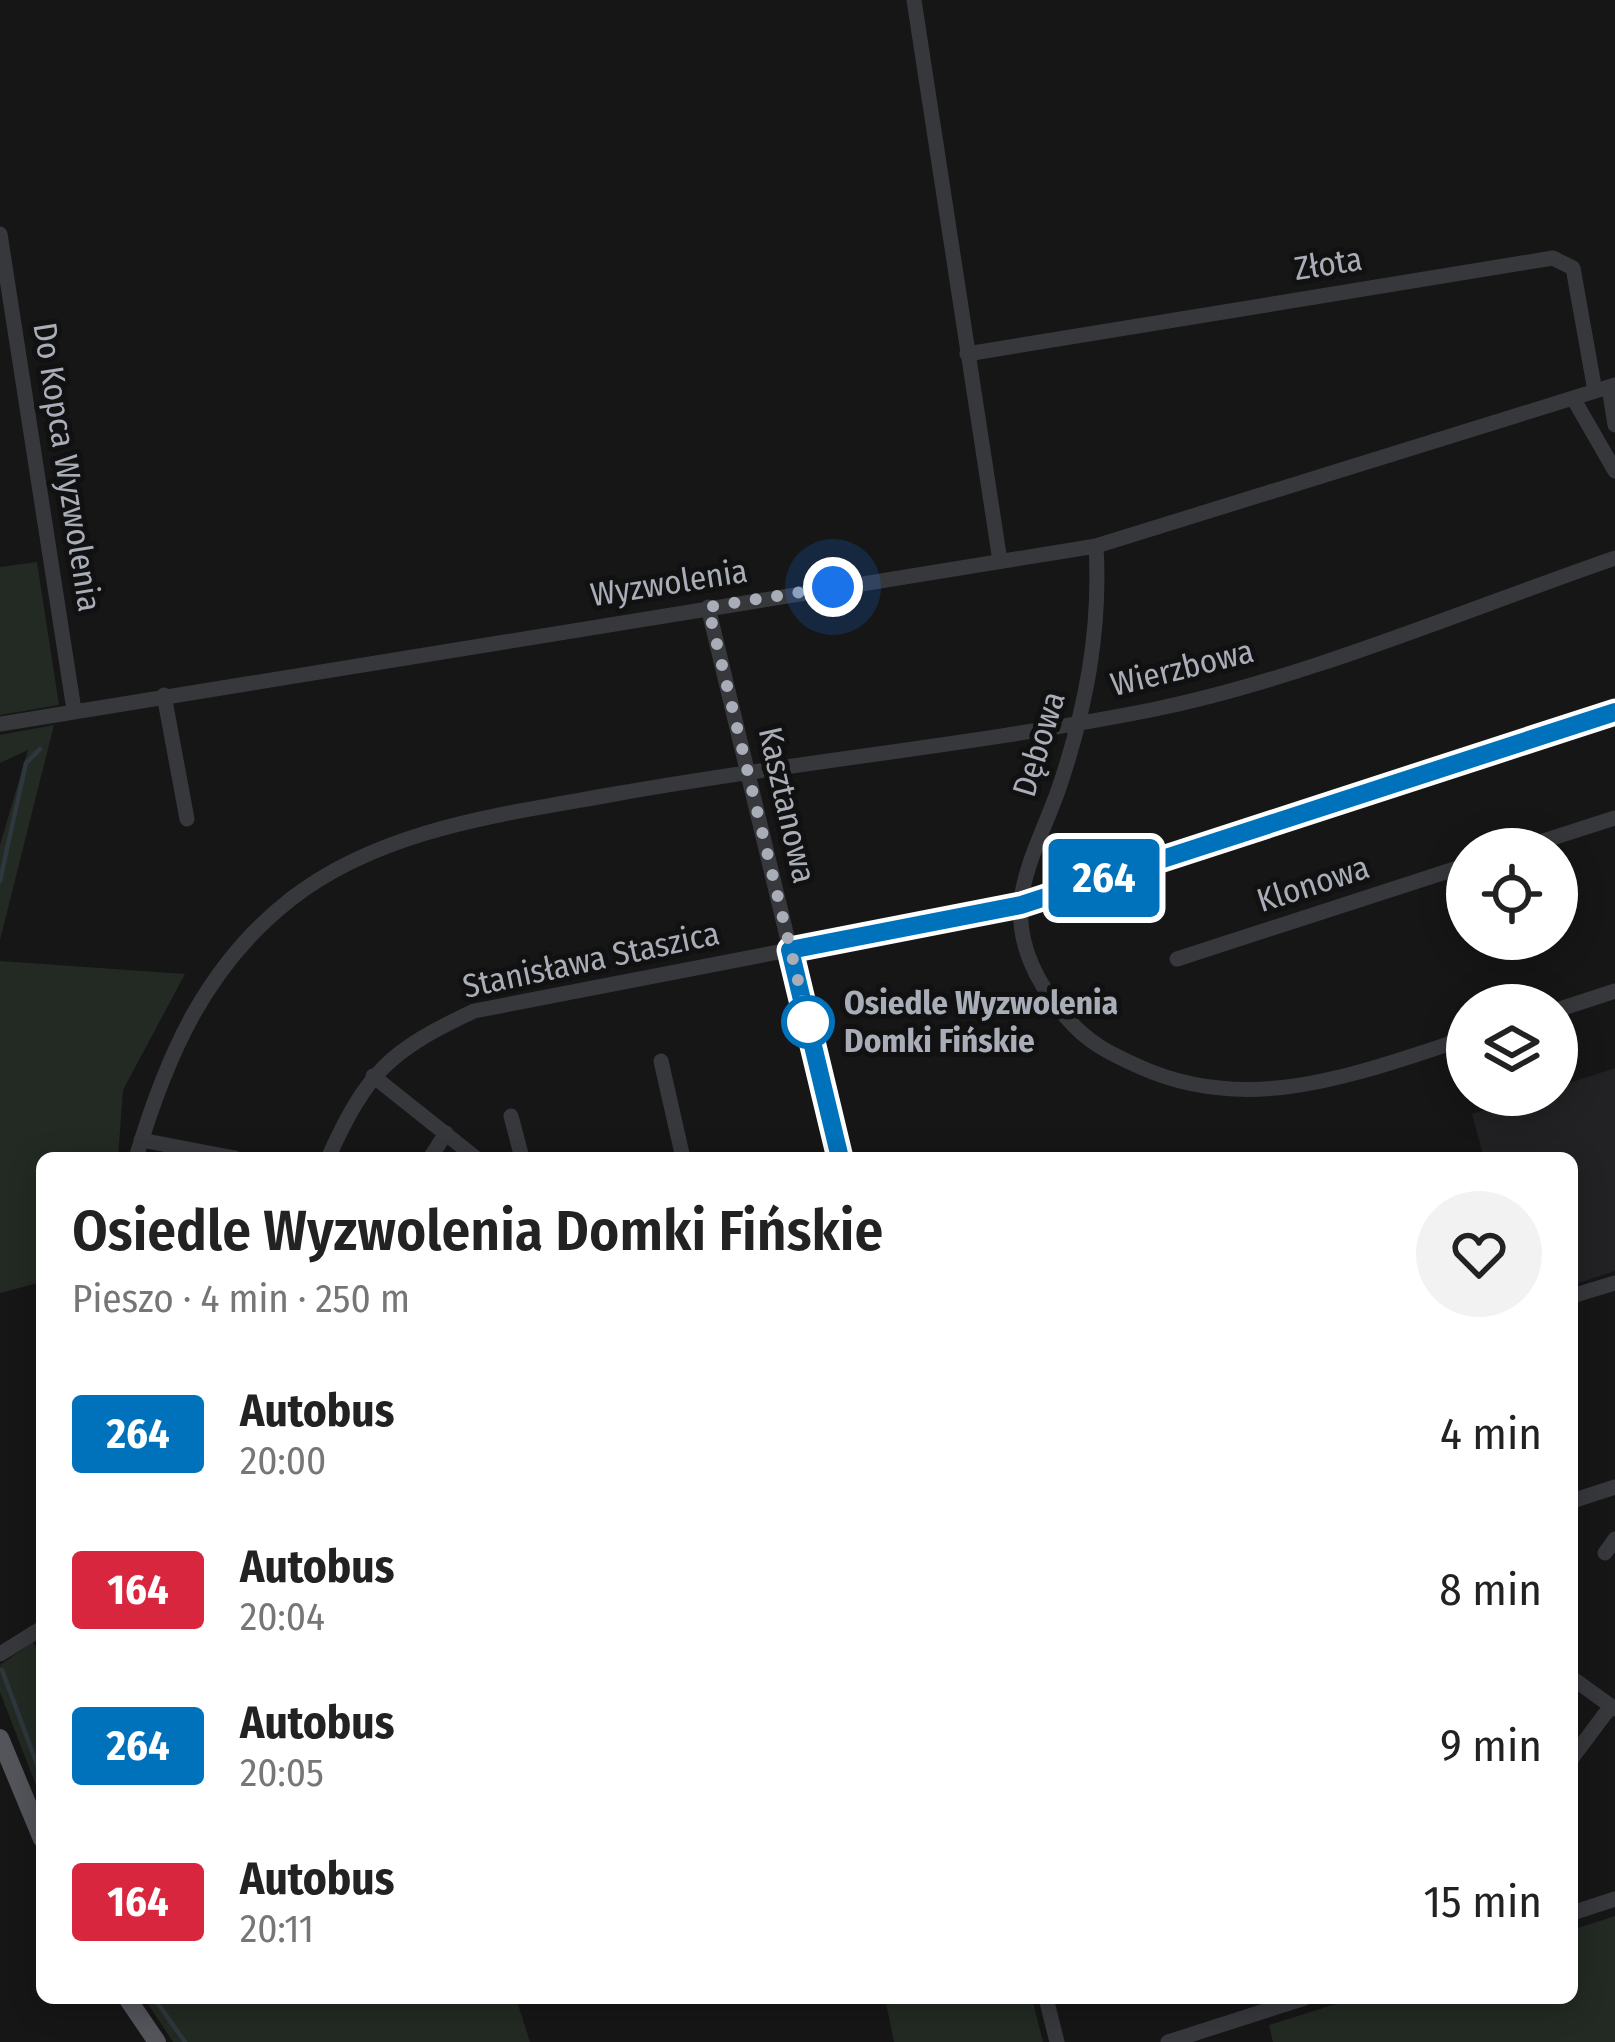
<!DOCTYPE html>
<html lang="pl">
<meta charset="utf-8">
<style>
body{margin:0;font-family:"Fira Sans Condensed",sans-serif;background:#f2f2f2;color:#222;height:100vh;display:flex;flex-direction:column;font-size:45px;white-space:nowrap}
*{box-sizing:border-box;margin:0}
p{font-size:39px;color:#767676}
.icon{flex:none;width:66px;height:66px;fill:none;stroke:currentColor;stroke-width:2;stroke-linecap:round;stroke-linejoin:round}
.map{position:relative;flex:1;overflow:hidden}
.side{position:absolute;left:36px;top:1152px;width:1542px;height:852px;display:flex;flex-direction:column;background:#fff;border-radius:18px;box-shadow:0 6px 30px #0003}
.side>*{flex:none}
.badge{padding:0 24px;border-radius:9px;font-size:42px;line-height:78px}
.tools{position:absolute;left:1446px;top:828px;display:grid;gap:24px}
.tools a{display:grid;place-items:center;width:132px;height:132px;border-radius:50%;background:#fff;box-shadow:0 6px 30px #0003;font-size:60px}
.you{position:absolute;width:60px;height:60px;margin:-30px;border:9px solid #fff;border-radius:50%;background:#1a73e8;box-shadow:0 0 0 18px #1a73e833}
.map>.badge{position:absolute;translate:-50% -50%;box-shadow:0 0 0 6px #fff}
.round{display:grid;place-items:center;flex:none;width:126px;height:126px;border-radius:63px;background:#f2f2f2}
.head{display:flex;align-items:center;justify-content:space-between;height:204px;padding:0 36px}
h1{font-size:57px;font-weight:600;line-height:90px}
ul{padding:0;list-style:none}
li{display:flex;align-items:center;gap:36px;height:156px;padding:0 36px}
li div{flex:1}
li b{display:block;font-size:45px}
li em{font-style:normal}
li .badge{min-width:132px;font-weight:700;text-align:center}
.map>svg:first-child{display:block}
.built{fill:#222224}
.green{fill:#222a23}
.lines{fill:none;stroke-linecap:round;stroke-linejoin:round}
.stream{stroke:#2e373d;stroke-width:4.5}
.minor{stroke:#37383c;stroke-width:15}
.major{stroke:#53555b;stroke-width:18}
.line-casing{stroke:#fff;stroke-width:27}
.line{stroke:#0072bc;stroke-width:18}
.walk{stroke:#a8adb7;stroke-width:12;stroke-dasharray:0 21.6}
.stop-dot{fill:#fff;stroke:#0072bc;stroke-width:6}
.labels{text-anchor:middle;dominant-baseline:central;stroke-width:10;stroke-linejoin:round;paint-order:stroke}
.street-label{font-size:33px;fill:#a8adb7;stroke:#111112}
.stop-label{font-size:33px;font-weight:bold;fill:#a8adb7;stroke:#111112;text-anchor:start}
</style>
<div class="map">
<svg width="1615" height="2042" viewBox="0 0 1615 2042">
<rect width="100%" height="100%" fill="#161617"/>
<path class="built" d="M1615 1068V1271L1572 1285V1158H1484L1472 1114 1531 1095H1557V1087Z"/>
<path class="green" d="M37 562 59 705 0 715V567Z
M54 725 0 940V845L28 750 0 763V735Z
M0 961 185 974 123 1090 118 1158H42V1282L0 1293Z
M33 1642 42 1658V1801L0 1692V1665Z
M1615 1916V2042H1273L1269 2025 1355 1998H1572V1930Z
M144 1998H516L530 2042H173Z
M885 1998H1032L1043 2042H894Z"/>
<g class="lines">
<path class="stream" d="M0 881 26 763 40 749
M2 1670 42 1778
M154 1998 185 2042"/>
<path class="minor" d="M914 0 1000 561
M0 234 74 710
M967 354 1553 258 1573 268 1595 391
M1609 387 1615 425
M1573 398 1615 471
M1096 546C1101 630 1086 708 1059 788 1047 823 1025 864 1021 901 1017 945 1038 985 1066 1017 1088 1043 1109 1053 1140 1067 1251 1117 1358 1073 1467 1038
M708 607 840 1158
M164 695 187 819
M0 724 1096 546 1615 385
M1518 849 1615 818
M1177 959 1467 865
M1557 1010 1615 991
M661 1061 683 1158
M373 1076 476 1158
M511 1116 522 1158
M141 1140 235 1158
M136 1158C166 1057 205 966 291 899 382 828 505 814 615 794 793 762 974 745 1151 710 1304 679 1467 609 1615 558
M328 1158C367 1072 389 1051 474 1011L1021 905 1615 712
M430 1158 446 1133
M1572 1296 1615 1283
M1572 1501 1615 1487
M1605 1553 1615 1539
M0 1654 42 1628
M1572 1678 1615 1709
M1572 1758 1611 1706
M1572 1913 1615 1899
M1046 1998 1057 2042
M1168 2042 1305 1998"/>
<path class="major" d="M0 1738 42 1839
M127 1998 157 2042"/>
</g>
<g class="lines">
<defs>
<path id="line" d="M840 1158 790 950 1021 905 1615 712"/>
</defs>
<use href="#line" class="line-casing"/>
<use href="#line" class="line"/>
<path class="walk" d="M808 1022 708 607 833 587"/>
</g>
<circle class="stop-dot" cx="808" cy="1022" r="24"/>
<g class="labels">
<g class="street-label">
<text transform="translate(1328 264) rotate(-9)">Złota</text>
<text transform="translate(67 467) rotate(81)">Do Kopca Wyzwolenia</text>
<text transform="translate(669 583) rotate(-9)">Wyzwolenia</text>
<text transform="translate(1182 668) rotate(-14)">Wierzbowa</text>
<text transform="translate(1039 744) rotate(-73)">Dębowa</text>
<text transform="translate(787 805) rotate(77)">Kasztanowa</text>
<text transform="translate(1313 884) rotate(-18)">Klonowa</text>
<text transform="translate(591 960) rotate(-12)">Stanisława Staszica</text>
</g>
<g class="stop-label">
<text x="844" y="1003">Osiedle Wyzwolenia<tspan x="844" dy="38">Domki Fińskie</tspan></text>
</g>
</g>
</svg>
<div class="tools">
<a><svg class="icon" aria-label="locate" viewBox="0 0 24 24"><circle cx="12" cy="12" r="6"/><path d="M12 2v4M12 18v4M2 12h4M18 12h4"/></svg></a>
<a><svg class="icon" aria-label="layers" viewBox="0 0 24 24"><path d="M12 4l9 5-9 5-9-5zM3 14l9 5 9-5"/></svg></a>
</div>
<div class="you" style="left:833px;top:587px"></div>
<b class="badge" style="left:1104px;top:878px;background:#0072bc;color:#fff">264</b>
<section class="side">
<div class="head"><div><h1>Osiedle Wyzwolenia Domki Fińskie</h1><p>Pieszo · 4 min · 250 m</p></div><a class="round"><svg class="icon" aria-label="heart" viewBox="0 0 24 24"><path d="M12 20l-8-8c-3-5 5-10 8-4 3-6 11-1 8 4z"/></svg></a></div>
<ul>
<li><span class="badge" style="background:#0072bc;color:#fff">264</span><div><b>Autobus</b><p>20:00</p></div><em>4 min</em></li>
<li><span class="badge" style="background:#d7263d;color:#fff">164</span><div><b>Autobus</b><p>20:04</p></div><em>8 min</em></li>
<li><span class="badge" style="background:#0072bc;color:#fff">264</span><div><b>Autobus</b><p>20:05</p></div><em>9 min</em></li>
<li><span class="badge" style="background:#d7263d;color:#fff">164</span><div><b>Autobus</b><p>20:11</p></div><em>15 min</em></li>
</ul>
</section>
</div>
